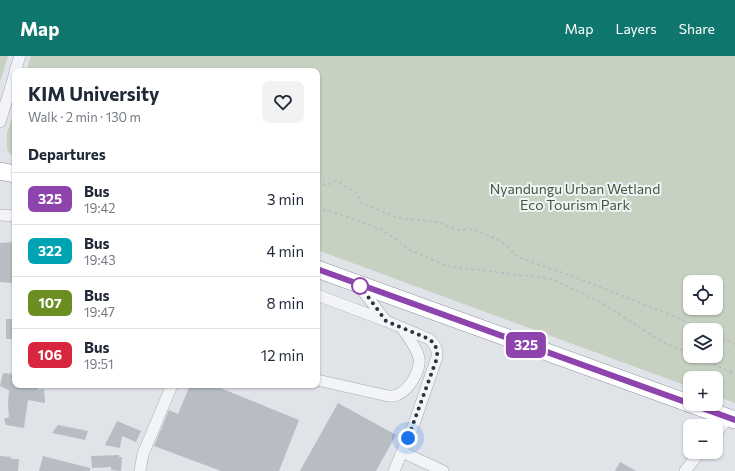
<!DOCTYPE html>
<meta charset="utf-8">
<style>
body{margin:0;font-family:Commissioner,sans-serif;background:#f2f2f3;color:#1f2937;height:100vh;display:flex;flex-direction:column;font-size:15px;white-space:nowrap}
*{box-sizing:border-box;margin:0}
p{font-size:13px;color:#747a83}
.icon{flex:none;width:22px;height:22px;fill:none;stroke:currentColor;stroke-width:2;stroke-linecap:round;stroke-linejoin:round}
.map{position:relative;flex:1;overflow:hidden}
.side{position:absolute;left:12px;top:12px;width:308px;height:320px;display:flex;flex-direction:column;background:#fff;border-radius:8px;box-shadow:0 1px 3px #0004}
.side>*{flex:none}
.badge{padding:0 8px;border-radius:6px;font-size:14px;line-height:26px}
.controls{position:absolute;left:683px;top:219px;display:grid;gap:8px}
.controls a{display:grid;place-items:center;width:40px;height:40px;border-radius:8px;background:#fff;box-shadow:0 1px 3px #0004;font-size:20px}
.you{position:absolute;width:20px;height:20px;margin:-10px;border:3px solid #fff;border-radius:50%;background:#1a73e8;box-shadow:0 0 0 6px #1a73e833}
.map>.badge{position:absolute;translate:-50% -50%;box-shadow:0 0 0 2px #fff}
h2{padding:0 16px;font-size:15px;line-height:36px}
.round{display:grid;place-items:center;flex:none;width:42px;height:42px;border-radius:8px;background:#f2f2f3}
.summary{display:flex;align-items:center;justify-content:space-between;height:68px;padding:0 16px}
h1{font-size:19px;font-weight:700;line-height:30px}
ul{padding:0;list-style:none}
li{display:flex;align-items:center;gap:12px;height:52px;padding:0 16px;border-top:1px solid #e0e1e3}
li div{flex:1}
li b{display:block;font-size:15px}
li em{font-style:normal}
li .badge{min-width:44px;font-weight:700;text-align:center}
header{display:flex;align-items:center;gap:24px;box-sizing:border-box;height:56px;padding:0 20px;background:#0f766e;color:#fff}
header strong{font-size:19px}
nav{display:flex;gap:22px;margin-inline-start:auto;font-size:14px}
.map>svg:first-child{display:block}
.green{fill:#c6d1c2;fill-rule:evenodd}
.building{fill:#b8bdc4}
.lines{fill:none;stroke-linecap:round;stroke-linejoin:round}
.minor-casing{stroke:#a6aab2;stroke-width:12}
.highway-casing{stroke:#89919e;stroke-width:18}
.path{stroke:#bbbec3;stroke-width:2;stroke-dasharray:3 3;stroke-linecap:butt}
.minor{stroke:#f3f4f7;stroke-width:11}
.highway{stroke:#fff;stroke-width:17}
.line-casing{stroke:#fff;stroke-width:9}
.line{stroke:#8e44ad;stroke-width:6}
.walk{stroke:#2a323e;stroke-width:4;stroke-dasharray:0 7.2}
.stop-dot{fill:#fff;stroke:#8e44ad;stroke-width:2}
.labels{text-anchor:middle;dominant-baseline:central;stroke-width:4;stroke-linejoin:round;paint-order:stroke}
.park-label{font-size:14px;fill:#3f5939;stroke:#f0f2f6}
</style>
<header>
<strong>Map</strong>
<nav><a>Map</a><a>Layers</a><a>Share</a></nav>
</header>
<div class="map">
<svg width="735" height="415" viewBox="0 0 735 415">
<rect width="100%" height="100%" fill="#e0e3e8"/>
<path class="green" d="M0 0H8L0 26Z
M31 0H735V347L716 340V322H690V331L317 194V15H26ZM690 226H716V252H690ZM690 274H716V300H690Z
M15 53V103L7 94V77Z"/>
<path class="building" d="M15 186 14 227 0 226V187Z
M6 263H15V283H6Z
M3 317 15 318V329H39L38 334 44 333 45 347 28 344 24 372 6 369 4 363 9 361 8 348 9 334 0 330Z
M190 329H213L299 364 279 415H221L154 390 169 354 178 358Z
M338 347 396 379 376 415H300Z
M117 365 141 375 136 386 122 380 120 392 105 389Z
M58 369 88 375 85 384 52 377Z
M119 399V401H122L121 415 111 414V411L92 412 91 400Z
M0 400 11 401V403H19L18 415H0Z
M43 400 90 412V415H39Z
M620 406 636 415H615Z"/>
<g class="lines">
<defs>
<path id="minor" d="M15 15 20 0
M0 66 15 17
M0 159 15 160
M359 230 386 265 429 283C435 288 438 293 437 301L414 368 402 396
M317 239 386 265
M317 324 388 340C391 340 395 340 397 339 409 334 421 315 419 302 417 292 408 281 402 272
M716 377 728 362
M140 415 143 398 172 329
M394 415 402 396 443 415
M685 415 700 396"/>
<path id="highway" d="M0 115 15 118
M317 213 735 364"/>
</defs>
<use href="#minor" class="minor-casing"/>
<use href="#highway" class="highway-casing"/>
<path class="path" d="M317 126 327 129 337 125 357 137 361 147 399 162 438 166 457 174 473 173 501 185 518 201 572 220 671 259 704 274
M317 152 342 159 383 174 410 194 447 210 552 223 599 245 662 286 690 297
M716 280 735 288
M697 300 735 318"/>
<use href="#minor" class="minor"/>
<use href="#highway" class="highway"/>
</g>
<g class="lines">
<defs>
<path id="line" d="M317 213 735 364"/>
</defs>
<use href="#line" class="line-casing"/>
<use href="#line" class="line"/>
<path class="walk" d="M360 230 386 265 429 283C435 288 438 293 437 302L408 382"/>
</g>
<circle class="stop-dot" cx="360" cy="230" r="8"/>
<g class="labels">
<g class="park-label">
<text x="575" y="132">Nyandungu Urban Wetland<tspan x="575" dy="16">Eco Tourism Park</tspan></text>
</g>
</g>
</svg>
<div class="controls">
<a><svg class="icon" aria-label="locate" viewBox="0 0 24 24"><circle cx="12" cy="12" r="6"/><path d="M12 2v4M12 18v4M2 12h4M18 12h4"/></svg></a>
<a><svg class="icon" aria-label="layers" viewBox="0 0 24 24"><path d="M12 4l9 5-9 5-9-5zM3 14l9 5 9-5"/></svg></a>
<a>+</a>
<a>−</a>
</div>
<div class="you" style="left:408px;top:382px"></div>
<b class="badge" style="left:526px;top:289px;background:#8e44ad;color:#fff">325</b>
<section class="side">
<div class="summary"><div><h1>KIM University</h1><p>Walk · 2 min · 130 m</p></div><a class="round"><svg class="icon" aria-label="heart" viewBox="0 0 24 24"><path d="M12 20l-8-8c-3-5 5-10 8-4 3-6 11-1 8 4z"/></svg></a></div>
<h2>Departures</h2>
<ul>
<li><span class="badge" style="background:#8e44ad;color:#fff">325</span><div><b>Bus</b><p>19:42</p></div><em>3 min</em></li>
<li><span class="badge" style="background:#00a3b4;color:#fff">322</span><div><b>Bus</b><p>19:43</p></div><em>4 min</em></li>
<li><span class="badge" style="background:#6b8e23;color:#fff">107</span><div><b>Bus</b><p>19:47</p></div><em>8 min</em></li>
<li><span class="badge" style="background:#d7263d;color:#fff">106</span><div><b>Bus</b><p>19:51</p></div><em>12 min</em></li>
</ul>
</section>
</div>
